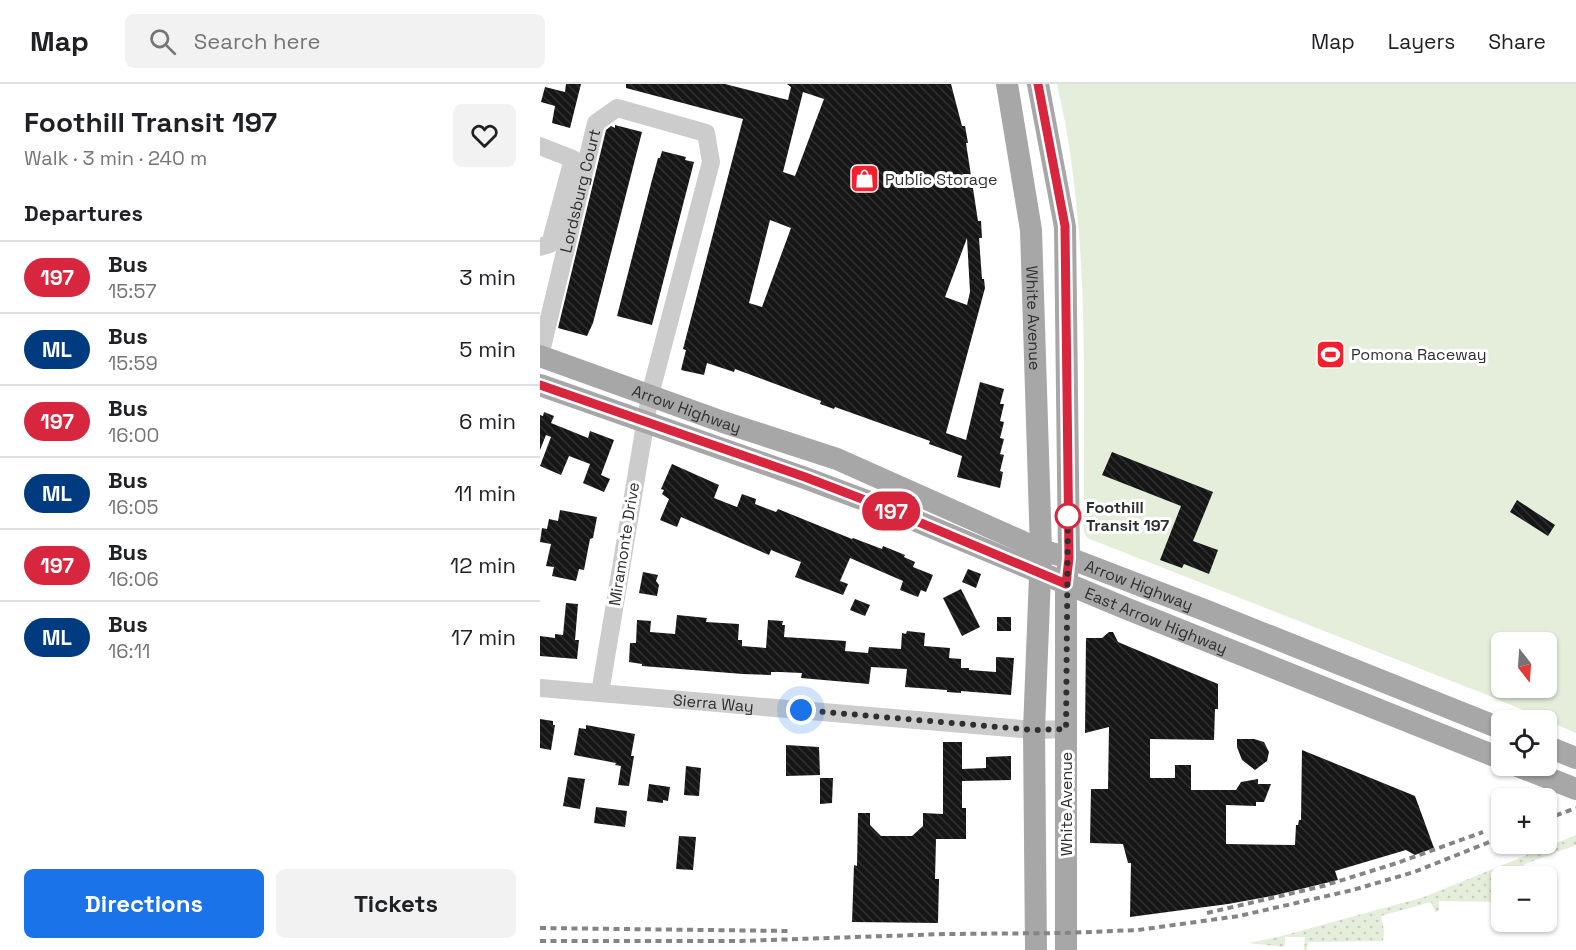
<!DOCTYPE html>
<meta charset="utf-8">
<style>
body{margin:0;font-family:"Space Grotesk",sans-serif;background:#f2f2f2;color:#202124;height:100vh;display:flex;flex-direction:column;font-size:22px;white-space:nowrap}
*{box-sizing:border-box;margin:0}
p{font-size:20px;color:#757577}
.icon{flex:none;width:33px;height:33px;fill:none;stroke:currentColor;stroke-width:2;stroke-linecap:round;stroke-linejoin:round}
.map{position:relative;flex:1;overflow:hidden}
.side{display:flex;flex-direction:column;background:#fff;width:540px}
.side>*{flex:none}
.badge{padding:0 12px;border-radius:20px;font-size:21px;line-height:39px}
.needle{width:39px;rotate:163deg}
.buttons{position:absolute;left:951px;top:548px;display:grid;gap:12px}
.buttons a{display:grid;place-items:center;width:66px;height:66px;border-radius:9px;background:#fff;box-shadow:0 2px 4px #0004;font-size:30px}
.you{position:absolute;width:30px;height:30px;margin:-15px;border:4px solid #fff;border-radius:50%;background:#1a73e8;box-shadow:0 0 0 9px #1a73e833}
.map>.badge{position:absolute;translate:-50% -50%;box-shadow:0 0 0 3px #fff}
h2{padding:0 24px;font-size:22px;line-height:54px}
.round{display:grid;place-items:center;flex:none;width:63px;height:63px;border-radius:9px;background:#f2f2f2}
.summary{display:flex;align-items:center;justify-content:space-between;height:102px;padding:0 24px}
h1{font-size:28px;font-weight:700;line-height:45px}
.primary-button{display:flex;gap:12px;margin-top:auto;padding:12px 24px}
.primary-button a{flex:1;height:69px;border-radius:9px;background:#1a73e8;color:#fff;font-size:24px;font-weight:700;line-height:69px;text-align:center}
.primary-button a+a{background:#f2f2f2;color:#202124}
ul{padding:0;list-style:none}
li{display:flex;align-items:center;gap:18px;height:72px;padding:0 24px;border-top:2px solid #e0e0e0}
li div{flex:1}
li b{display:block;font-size:22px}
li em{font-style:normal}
li .badge{min-width:66px;font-weight:700;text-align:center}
header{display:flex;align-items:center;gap:36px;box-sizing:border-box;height:84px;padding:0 30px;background:#fff;border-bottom:2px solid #e0e0e0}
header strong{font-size:28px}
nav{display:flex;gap:33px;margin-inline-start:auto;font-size:21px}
.search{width:420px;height:54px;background:#f2f2f2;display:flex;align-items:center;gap:15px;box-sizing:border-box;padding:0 21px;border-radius:9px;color:#757577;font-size:22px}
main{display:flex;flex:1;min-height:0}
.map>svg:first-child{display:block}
.grass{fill:url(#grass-dots)}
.pitch{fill:#e5eddb;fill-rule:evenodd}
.building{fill:url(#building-back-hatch);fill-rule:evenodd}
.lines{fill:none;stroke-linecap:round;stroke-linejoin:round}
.minor{stroke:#ccc;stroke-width:18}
.major{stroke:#a7a7a7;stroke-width:22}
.rail{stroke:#848484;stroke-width:4;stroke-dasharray:6 4.5;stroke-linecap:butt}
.line-casing{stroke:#fff;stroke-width:14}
.line{stroke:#d7263d;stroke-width:9}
.walk{stroke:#2f2f2f;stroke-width:6;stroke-dasharray:0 10.8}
.stop-dot{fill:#fff;stroke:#d7263d;stroke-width:3}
.labels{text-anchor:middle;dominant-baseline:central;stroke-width:6;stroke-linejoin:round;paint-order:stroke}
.poi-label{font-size:16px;fill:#2f2f2f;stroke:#fff;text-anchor:start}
.street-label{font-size:16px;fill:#2f2f2f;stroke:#fff}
.stop-label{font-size:16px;font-weight:bold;fill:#2f2f2f;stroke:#fff;text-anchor:start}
</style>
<header>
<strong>Map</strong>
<div class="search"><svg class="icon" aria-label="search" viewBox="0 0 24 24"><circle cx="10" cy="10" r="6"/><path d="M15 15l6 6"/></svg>Search here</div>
<nav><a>Map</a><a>Layers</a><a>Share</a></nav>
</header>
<main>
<section class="side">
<div class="summary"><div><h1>Foothill Transit 197</h1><p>Walk · 3 min · 240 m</p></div><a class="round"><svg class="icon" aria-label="heart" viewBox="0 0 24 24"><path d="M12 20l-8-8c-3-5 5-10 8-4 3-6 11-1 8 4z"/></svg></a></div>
<h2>Departures</h2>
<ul>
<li><span class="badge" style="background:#d7263d;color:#fff">197</span><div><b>Bus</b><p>15:57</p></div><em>3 min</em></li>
<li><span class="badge" style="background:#003b80;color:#fff">ML</span><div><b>Bus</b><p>15:59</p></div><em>5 min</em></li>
<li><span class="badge" style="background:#d7263d;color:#fff">197</span><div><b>Bus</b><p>16:00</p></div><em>6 min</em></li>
<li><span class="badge" style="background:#003b80;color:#fff">ML</span><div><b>Bus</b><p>16:05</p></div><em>11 min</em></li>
<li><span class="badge" style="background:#d7263d;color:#fff">197</span><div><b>Bus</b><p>16:06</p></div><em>12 min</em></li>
<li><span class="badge" style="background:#003b80;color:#fff">ML</span><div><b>Bus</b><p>16:11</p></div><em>17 min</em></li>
</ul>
<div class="primary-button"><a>Directions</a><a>Tickets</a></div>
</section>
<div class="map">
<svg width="1036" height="866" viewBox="0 0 1036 866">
<defs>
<pattern id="grass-dots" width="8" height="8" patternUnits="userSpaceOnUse" patternTransform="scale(1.5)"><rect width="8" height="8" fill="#e5eddb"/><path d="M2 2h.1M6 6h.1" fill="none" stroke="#c5ccbc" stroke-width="1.8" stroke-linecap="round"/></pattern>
<pattern id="building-back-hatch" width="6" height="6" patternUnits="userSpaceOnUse" patternTransform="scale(1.5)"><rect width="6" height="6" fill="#161616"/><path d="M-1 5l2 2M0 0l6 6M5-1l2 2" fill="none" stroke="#303030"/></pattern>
</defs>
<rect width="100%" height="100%" fill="#fff"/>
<path class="grass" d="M1036 751V761L983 781 987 792H962L961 818 899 817V827L895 828 891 818 841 832 844 847 843 857 768 858 767 866H764L765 853H745V861L744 863 708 859 738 853 884 813Z"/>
<path class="pitch" d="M517 0H1036V649L955 614 547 454 544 447C543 298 551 146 517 0ZM962 558H1006V603H962Z"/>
<path class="building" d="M26 0H41L30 44 12 39 15 22 1 18 5 3 25 8Z
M86 0H185L248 16 251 3 247 0H411L422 42H425L428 59H426L438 137H441L442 154H439L442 195H444L445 204 406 349 426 356 440 298 464 305 460 320H464L460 337 464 338 460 354 464 355 460 370 464 371 460 387 463 388 460 404 417 393 422 372 389 360 390 357 295 323 294 325 280 320 281 317 195 285 194 288 167 279 164 291 141 286 146 266 143 265 203 35 86 4ZM263 8 284 15 255 92 243 88ZM230 136 251 144 222 223 209 219ZM427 154 430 208 427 221 405 213Z
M75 41 102 48 53 239 47 252 18 244 66 46 71 42 75 44Z
M122 67 146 73 145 76 154 78 112 241 77 232 112 96 118 74H120Z
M4 328 14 332 11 339 48 354 50 347 74 356 61 391 70 395 64 408 43 399 50 380 29 372 21 391 0 382 11 353 6 351 0 366V331L3 332Z
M572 368 673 408 653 457 678 466 669 490 644 480 642 484 620 476 641 422 562 391Z
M132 380 179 401 174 414 197 423 202 410 216 415 215 420 236 428 238 425 312 455 313 454 342 465 343 462 365 471 364 473 375 478 373 483 393 491 386 508 381 506 378 513 360 506 363 497 310 474 300 497 308 500 303 511 255 493 261 478 231 466 229 471 141 433 137 443 120 436 129 415 122 410 124 406 121 405Z
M977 416 1015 441 1008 452 970 428Z
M20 426 57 433 53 454 50 455 44 486 39 485 36 497 12 492 14 483 6 482 11 460 0 458 2 444 7 445 9 435 18 437Z
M428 485 441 490 436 504 422 498Z
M103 488 118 491 116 497 119 501 117 512 99 509Z
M421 505 440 543 422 552 403 514Z
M315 515 330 521 325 532 310 526Z
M26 519 38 520 35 556H39L37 575 0 572V552L15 554V550L23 551Z
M137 531 167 534 166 538 199 540 198 556H202V562L226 564 228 536 243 537 242 541H245L244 553 306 557 305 567 328 569 329 563 361 565 362 549 366 550 367 547 385 549 384 562 410 564 409 574 421 575V584H429V586L456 588V573L474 574 471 611 421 607V609L407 608V606L365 603 367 585 331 583 329 600 261 594 262 589 240 588H231V591L203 590 102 582V580L89 578 90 559H96L97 536 111 537 110 548 135 550Z
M457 533H471V547H457Z
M569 548H573L578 558 678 600V625H675L674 656 610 655V694H635V681H651V706H696L701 698 718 695V700H731L724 718H716V722L686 721V760L755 761 756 741H758L759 736H761L762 666 875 712 894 764 875 771 866 766 795 787 798 796 732 812 688 820 590 833 591 779H588L583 760 550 759 551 705H568L569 643 545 649 546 554H562Z
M0 635 13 637V641H15L11 666 0 664Z
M46 641 95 650 91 672H94L89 702 78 701 81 682 75 681 76 679 34 671 39 644 46 645Z
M697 655H714L724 658 729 668 727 677 715 686 702 676 697 663Z
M403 658H422V685L446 684V673L471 672V696L422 697V724H426V755H396L395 795H399L398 839 312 838 314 781 317 782 318 729H330V741L341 752H372L383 742V729L403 730Z
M246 661 279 663 280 691 246 692Z
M146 682 161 684 159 712 144 711Z
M28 693 45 695 40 725 23 722Z
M280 694H293L292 719 280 720Z
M109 700 130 703 128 717 123 716V719L107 717Z
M56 723 87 727 85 743 54 739Z
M139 752 156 753 153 786 136 785Z"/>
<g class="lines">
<g class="minor">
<path d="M0 62 33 75 10 160 0 163"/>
<path id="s1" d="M0 272 56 39 77 24 166 49 171 78 110 311 60 609"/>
<path id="s2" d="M0 604 494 646 526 645"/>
</g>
<g class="major">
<path id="s3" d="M467 0 491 146 501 466 494 646 496 866"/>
<path d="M498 0 525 143 529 474 526 500V866"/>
<path id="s4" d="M0 272 183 338 297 375 501 466 529 474 667 527 962 645"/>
<path id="s5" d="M0 301 265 394 343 423 585 524 962 675"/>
<path d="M1006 662 1036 674"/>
<path d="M975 681 1036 705"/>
</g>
<path class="rail" d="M1006 735 1036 724
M667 829 783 802 857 779 943 748
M0 844 249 847
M0 857H200L405 850 526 849 598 846 699 832 813 806 874 788 962 753"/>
</g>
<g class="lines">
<defs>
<path id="line" d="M0 301 265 393 343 423 526 500 529 474 525 142 498 0"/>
</defs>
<use href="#line" class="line-casing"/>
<use href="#line" class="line"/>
<path class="walk" d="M261 626 494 646 526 645 528 427V432"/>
</g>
<defs>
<symbol id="shop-square" viewBox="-11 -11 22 22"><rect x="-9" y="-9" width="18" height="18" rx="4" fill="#f71f2e" stroke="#fff"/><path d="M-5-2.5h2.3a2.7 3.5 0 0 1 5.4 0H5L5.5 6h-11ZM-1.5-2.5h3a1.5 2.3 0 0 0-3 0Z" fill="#fff"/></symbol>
<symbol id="stadium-square" viewBox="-11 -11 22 22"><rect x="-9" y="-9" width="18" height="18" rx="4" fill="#f71f2e" stroke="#fff"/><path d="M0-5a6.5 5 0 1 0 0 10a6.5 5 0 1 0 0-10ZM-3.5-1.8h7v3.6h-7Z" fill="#fff"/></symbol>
</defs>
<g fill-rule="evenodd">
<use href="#shop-square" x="308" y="78" width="33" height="33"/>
<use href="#stadium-square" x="774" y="254" width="33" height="33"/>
</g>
<circle class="stop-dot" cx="528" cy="432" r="12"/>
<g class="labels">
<g class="poi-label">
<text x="345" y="95">Public Storage</text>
<text x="811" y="270">Pomona Raceway</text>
</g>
<g class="street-label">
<text stroke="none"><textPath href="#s1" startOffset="170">Lordsburg Court</textPath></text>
<text stroke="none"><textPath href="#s3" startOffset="236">White Avenue</textPath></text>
<text stroke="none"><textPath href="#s4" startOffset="156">Arrow Highway</textPath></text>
<text transform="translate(84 460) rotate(-81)">Miramonte Drive</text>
<text stroke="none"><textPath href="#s4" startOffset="642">Arrow Highway</textPath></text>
<text stroke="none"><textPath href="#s5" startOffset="660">East Arrow Highway</textPath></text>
<text stroke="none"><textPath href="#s2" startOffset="174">Sierra Way</textPath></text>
<text transform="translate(526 720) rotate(-90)">White Avenue</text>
</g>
<g class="stop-label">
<text x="546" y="423">Foothill<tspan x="546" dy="18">Transit 197</tspan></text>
</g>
</g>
</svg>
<div class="buttons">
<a><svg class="needle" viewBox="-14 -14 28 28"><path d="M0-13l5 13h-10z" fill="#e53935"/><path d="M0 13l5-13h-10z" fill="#757577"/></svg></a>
<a><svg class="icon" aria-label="locate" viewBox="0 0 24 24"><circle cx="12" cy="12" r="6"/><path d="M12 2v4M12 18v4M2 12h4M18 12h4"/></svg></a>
<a>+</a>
<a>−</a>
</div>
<div class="you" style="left:261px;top:626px"></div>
<b class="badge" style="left:351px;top:427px;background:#d7263d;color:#fff">197</b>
</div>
</main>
